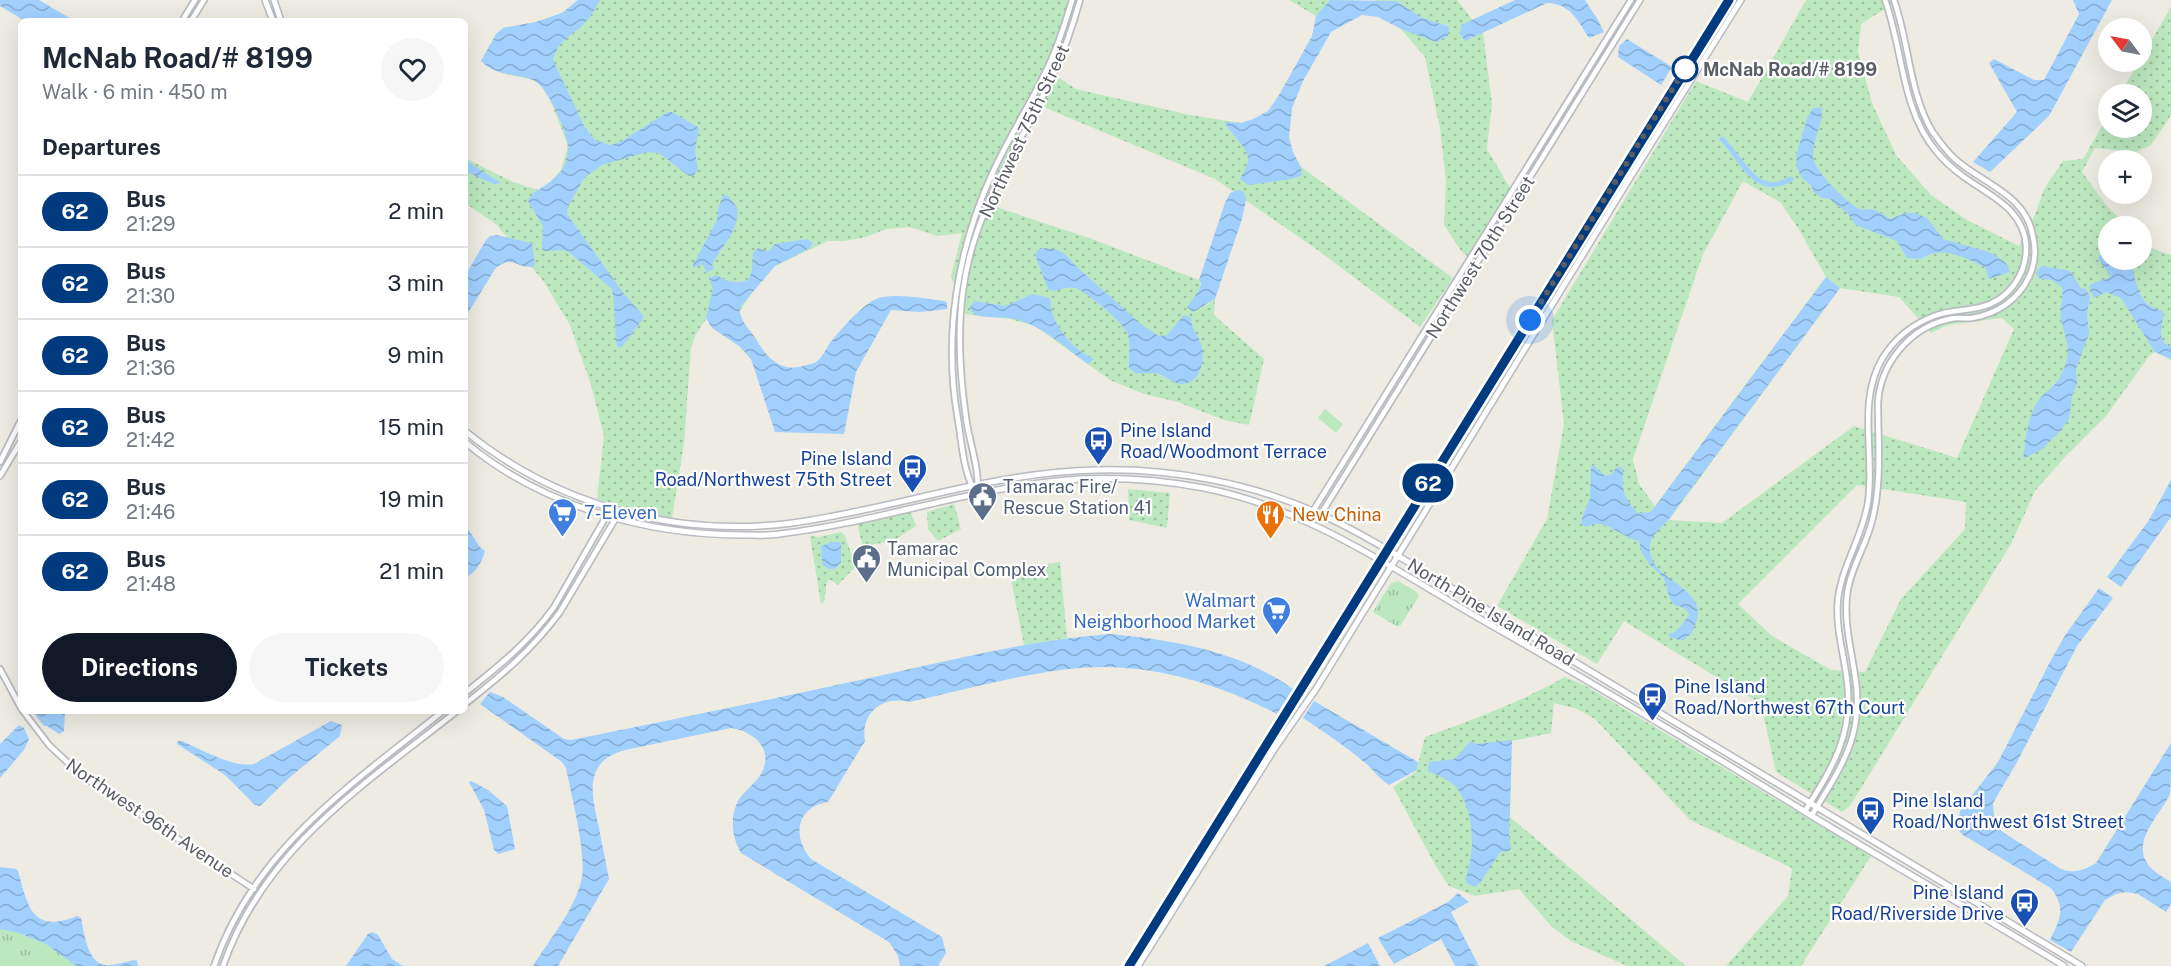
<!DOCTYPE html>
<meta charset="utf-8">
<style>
body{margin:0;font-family:"Public Sans",sans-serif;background:#f6f6f7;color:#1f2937;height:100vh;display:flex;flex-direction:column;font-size:22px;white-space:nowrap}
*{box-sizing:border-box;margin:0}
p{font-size:20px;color:#747a83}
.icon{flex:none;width:33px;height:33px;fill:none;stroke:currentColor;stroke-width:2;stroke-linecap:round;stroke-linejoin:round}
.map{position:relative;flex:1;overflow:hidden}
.details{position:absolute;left:18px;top:18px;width:450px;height:696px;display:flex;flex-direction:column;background:#fff;border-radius:9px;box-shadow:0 6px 24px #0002}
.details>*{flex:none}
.badge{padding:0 12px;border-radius:20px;font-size:21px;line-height:39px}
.needle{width:39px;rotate:302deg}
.buttons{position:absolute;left:2098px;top:18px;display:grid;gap:12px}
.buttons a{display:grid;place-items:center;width:54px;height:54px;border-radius:50%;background:#fff;box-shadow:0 6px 24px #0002;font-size:30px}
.you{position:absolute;width:30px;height:30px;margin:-15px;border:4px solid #fff;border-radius:50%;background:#1a73e8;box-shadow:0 0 0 9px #1a73e833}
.map>.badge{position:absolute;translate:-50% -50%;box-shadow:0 0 0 3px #fff}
h2{padding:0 24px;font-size:22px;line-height:54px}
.round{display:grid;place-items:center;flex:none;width:63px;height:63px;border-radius:32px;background:#f6f6f7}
.headline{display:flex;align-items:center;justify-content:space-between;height:102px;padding:0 24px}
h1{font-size:28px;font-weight:700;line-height:45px}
.primary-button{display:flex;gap:12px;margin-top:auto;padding:12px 24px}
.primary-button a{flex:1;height:69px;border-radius:36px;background:#111827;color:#fff;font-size:24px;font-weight:700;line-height:69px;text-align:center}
.primary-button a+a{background:#f6f6f7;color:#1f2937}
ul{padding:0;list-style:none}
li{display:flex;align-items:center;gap:18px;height:72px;padding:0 24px;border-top:2px solid #e0e1e3}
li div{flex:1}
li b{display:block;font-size:22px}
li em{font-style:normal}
li .badge{min-width:66px;font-weight:700;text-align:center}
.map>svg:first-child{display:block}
.grass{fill:url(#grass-dots);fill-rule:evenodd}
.park{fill:url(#park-tufts)}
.pitch{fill:#bce8bf}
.water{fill:url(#water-waves)}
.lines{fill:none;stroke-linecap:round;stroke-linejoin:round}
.canal{stroke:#a1d0ff;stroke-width:5}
.tertiary-casing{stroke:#babcc2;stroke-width:8}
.secondary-casing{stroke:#b8bbc2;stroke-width:8}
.tertiary{stroke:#fff;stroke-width:4.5}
.secondary{stroke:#fff;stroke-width:5}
.line-casing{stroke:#fff;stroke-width:14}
.line{stroke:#003b80;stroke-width:9}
.walk{stroke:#5a5e64;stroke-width:6;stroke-dasharray:0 10.8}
.stop-dot{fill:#fff;stroke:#003b80;stroke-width:3}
.labels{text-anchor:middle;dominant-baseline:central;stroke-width:4.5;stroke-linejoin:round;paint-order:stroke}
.stop-label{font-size:18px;font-weight:bold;fill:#5a5e64;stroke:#fff;text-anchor:start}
.street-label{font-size:18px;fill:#5a5e64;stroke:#fff}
.transit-label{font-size:18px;fill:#164399;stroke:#fff;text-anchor:start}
.service-label{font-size:18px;fill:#4e5e75;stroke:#fff;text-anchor:start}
.shop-label{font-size:18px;fill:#366cbe;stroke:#fff;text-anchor:start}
.food-label{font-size:18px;fill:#c56008;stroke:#fff;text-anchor:start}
</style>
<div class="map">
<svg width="2171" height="966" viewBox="0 0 2171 966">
<defs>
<pattern id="grass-dots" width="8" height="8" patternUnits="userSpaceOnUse" patternTransform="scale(1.5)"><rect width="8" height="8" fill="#bce8bf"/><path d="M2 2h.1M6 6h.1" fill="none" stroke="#9cbf9f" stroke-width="1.8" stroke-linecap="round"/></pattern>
<pattern id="park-tufts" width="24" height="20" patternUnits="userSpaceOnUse" patternTransform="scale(1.5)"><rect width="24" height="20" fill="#bce8bf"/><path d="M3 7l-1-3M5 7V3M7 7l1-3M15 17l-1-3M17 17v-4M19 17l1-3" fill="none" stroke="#9cbf9f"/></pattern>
<pattern id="water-waves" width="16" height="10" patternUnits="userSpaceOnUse" patternTransform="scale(1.5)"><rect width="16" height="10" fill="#a1d0ff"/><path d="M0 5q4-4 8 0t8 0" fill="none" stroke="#86acd2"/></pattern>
</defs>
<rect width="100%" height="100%" fill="#eeece2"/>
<path class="grass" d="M578 0H1083L1068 50 1056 76 1076 89 1190 115 1241 123 1453 278 1420 327 1319 251 1215 179 1041 106 990 205 1092 239 1199 280 1205 306 1215 299 1214 315 1264 359 1249 425 1224 420 1178 402 1144 394 1110 380 1035 326 1010 319 965 314 951 276 962 233 937 236 910 227 886 229 866 237 844 241H828L775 266 757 286 739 312 706 319 695 336 691 348 684 443 672 518 645 513 597 499 604 436 592 388 570 325 544 282 496 224 465 203V158L513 182 538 190 545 187 561 170 568 146 551 102 542 86 533 80 501 73 481 61 496 34 503 28 536 22 562 13Z
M1289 0H1355L1316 16Z
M1376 0H1457L1483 33 1492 104 1487 149 1510 188 1468 257 1462 252 1444 225 1446 180 1440 128 1425 57Z
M1806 0H1899L1861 24 1858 51 1872 103 1896 155 1931 195 1967 220 2019 246 2035 215 2044 189 2063 161 2083 159 2109 114V128H2142V94H2120L2139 62H2142V57L2171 7V115L2151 145 2136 152 2095 148 2082 172 2106 205 2127 226H2109V260H2142V242L2147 246 2167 254H2171V360L2155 352 2150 355 2106 416 2064 458 2035 491 2011 544 1850 806 1842 812 1776 772 1761 704 1624 621 1597 664 1497 606 1547 519 1564 424 1552 320 1696 81 1748 102ZM1743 181 1780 202 1798 228 1826 277 1655 506 1639 484 1633 459 1703 254ZM1840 288 1899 297 1931 333 1948 325 2002 318 2014 329 1957 458 1854 426 1722 523 1669 520ZM1857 485 1966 502 1965 529 1901 599 1865 672 1831 670 1772 636 1738 604Z
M1128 489 1170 493 1167 528 1129 520Z
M954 504 961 529 938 541 928 529 927 512Z
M910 510 916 526 893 541 864 546 862 544 857 521Z
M841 532 845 536 851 553 862 558 865 562 855 567 838 585 829 579 826 584V594L824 596 825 600 821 604 810 536 819 537Z
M1060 562 1067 638 1024 645 1009 570Z
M1565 677 1586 686 1871 856 1801 966H1726L1788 896 1792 868 1690 820 1595 719 1577 709 1554 703 1551 733 1512 741 1510 817 1686 966H1627L1571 941 1552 927 1519 889 1475 896 1449 886 1437 868 1393 787 1416 772 1425 737C1473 720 1520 702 1565 677Z"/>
<path class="park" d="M1398 581 1417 592 1419 596 1400 626H1396L1373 612 1391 583Z
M0 928C31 930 55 947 79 966H0Z"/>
<path class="pitch" d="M1325 409 1343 424 1336 433 1318 418Z
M8 956 28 958 47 966H2L1 958Z"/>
<path class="water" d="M0 0H39L75 21H25L0 6Z
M578 0H600C596 8 590 17 584 24 572 35 557 42 553 60L585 128 595 140 610 145 620 142 668 112H672L699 128 695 151 698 169 694 175 689 176 659 153 647 152 602 165 584 178 568 207 567 214 624 294 643 315V319L621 348 617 346 616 341 614 301 612 289 570 253 564 250 544 251 542 249 543 226 528 201C535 186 557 185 566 162 567 158 568 152 568 148 568 133 547 85 533 80 515 73 495 76 481 61L496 34 503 28 536 22 562 13Z
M1330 0 1396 1 1421 17 1449 27 1448 36 1436 42 1403 30 1378 17 1362 15 1331 32 1303 81 1292 108 1289 137 1293 152 1301 167 1302 176 1286 180 1248 185 1240 179C1243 173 1248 166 1248 160 1249 148 1230 134 1225 122L1241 123 1253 119 1268 111 1279 95 1312 36 1316 16Z
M1515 0H1585L1598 20 1604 32 1589 38C1577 20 1571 4 1547 3L1465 41 1460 34 1461 25Z
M2073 0H2112L2049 116 1990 172 1973 162 2017 112 1989 63 1994 59 2034 80H2044L2079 14Z
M1627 39 1672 67 1661 85 1618 57 1619 46Z
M1822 107C1823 125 1812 140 1813 158 1814 170 1848 205 1860 209 1867 211 1862 209 1869 209 1877 210 1884 214 1890 219L1906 213H1916L1927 218 1943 239 1992 253 2006 263 2010 272 1989 279 1985 267C1964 258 1942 244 1921 259L1907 258 1897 241 1856 225 1847 213 1830 199 1822 198 1814 192 1811 185 1802 178 1797 168 1796 156 1807 118 1813 108Z
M465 160 501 183 493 184 465 171Z
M1238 190 1244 192 1246 200 1242 219 1215 299 1193 312 1187 307 1199 290 1201 284 1199 280 1225 203 1230 193Z
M723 195H727L737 207C741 229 721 246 712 265L714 268 707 273 702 264 693 268V265L717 220 718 209Z
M496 235 532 243 535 265 533 267C516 268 511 254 495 269L465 318V276L486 240 490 236Z
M807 239 813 243 810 248 775 266 740 307C738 318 750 330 756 339 766 357 781 373 803 366 807 365 813 364 816 362 822 358 826 349 830 343 839 331 862 305 876 299 892 292 927 299 945 301L947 303V309L920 312 891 310 856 372 844 434 775 432 751 359 739 346 712 328 706 318 713 289 709 278 717 275C726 282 739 285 749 279L752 270 753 253 758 248 768 252 775 244Z
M1043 248 1055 249 1064 253 1076 266 1142 325 1159 336 1167 335 1184 315 1191 318C1192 331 1198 333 1201 344 1206 359 1201 385 1180 384 1172 383 1166 376 1159 374 1152 372 1143 374 1135 373L1129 368C1128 357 1131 345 1128 335 1125 324 1086 291 1075 288 1067 286 1060 290 1053 291L1048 289 1035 255 1038 250Z
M2107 250 2109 251V260H2128C2139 279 2134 305 2163 311 2164 325 2154 340 2171 347V359L2155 352 2121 298 2106 292 2094 298 2089 286C2095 280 2104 282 2111 276L2099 260V255Z
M2043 266 2070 271 2081 288 2086 289 2090 297 2087 313 2089 334 2076 369 2077 384 2072 396 2069 419 2061 430 2041 450 2023 459C2026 439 2027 418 2038 401 2044 392 2055 387 2060 377 2074 350 2066 344 2061 319 2059 308 2064 298 2062 287L2052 280 2040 279 2036 274 2038 269Z
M1826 277 1840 288 1668 520C1657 533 1644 539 1652 559 1660 582 1708 590 1696 623 1694 629 1691 635 1686 638 1681 642 1674 639 1669 636L1670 633H1673C1680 629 1683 621 1689 616 1688 608 1682 607 1674 605L1670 599 1664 578 1650 565 1642 553 1639 541C1620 537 1603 516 1587 527L1581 524 1583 515 1590 498 1591 467 1593 465 1605 476 1611 475 1616 468 1620 467 1623 470C1622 490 1623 497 1638 513L1651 512Z
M1033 294 1049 298C1052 303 1050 307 1052 312 1058 331 1075 351 1094 359L1088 364C1065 348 1047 329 1019 320 1006 316 990 319 976 315L972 312 970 307 974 301 1005 306Z
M2171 480V517L2121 587 2107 577 2149 520Z
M468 529 480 547 485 551C482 562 476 573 465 578V530Z
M832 542H839L841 544V562L835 569H828L822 564 821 546Z
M2099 588 2113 598 2077 646 2016 764 1993 803 1994 816 2001 831 2061 869C2074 874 2084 870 2096 863L2171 743C2171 755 2171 783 2170 794 2160 816 2127 844 2152 869 2157 874 2165 878 2171 882V904L2166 912 2138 894 2126 892 2116 894 2105 900 2071 952 2050 940C2060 919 2066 910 2052 889L1963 835 1959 831 1958 821 1960 811 1998 762 2052 658 2066 634Z
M1110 634C1173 640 1240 651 1293 689L1277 714C1224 687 1167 668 1107 667 1046 666 970 689 909 702 883 695 860 713 865 741L828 802C796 807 792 837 811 859L942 937 946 953 938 966H900L898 956 889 942 741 853C732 838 730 819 737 803 742 792 755 784 761 774 775 749 753 731 731 728L625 750C582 762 592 795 599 828 602 845 606 862 609 879L558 966H533C549 940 573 912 581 882 588 857 571 795 566 768L562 762 480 704 490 692 503 697 564 739 571 740C672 720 773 699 874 677 952 660 1030 640 1110 634Z
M1314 701 1418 762 1417 770 1389 785C1379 779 1373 769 1364 762 1345 746 1324 732 1303 718Z
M32 711H65L64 731 59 734 47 726H44Z
M331 721 342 725 340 736 289 778 260 806 255 805 225 775 177 744 178 741H182C202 750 233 768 254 764Z
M19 725 24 728 29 739 24 750 0 778V744Z
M1512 740 1509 836 1511 848 1509 851 1500 852 1480 883 1475 887 1466 883C1466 874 1470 865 1471 855 1474 833 1470 800 1453 784 1446 778 1436 775 1428 771L1429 762 1455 759 1470 742 1477 744Z
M471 781 488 790 507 806 515 849 498 854 494 850 484 810 469 782Z
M0 867 16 869 18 871C28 907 32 934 77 916L81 918C84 932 87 961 104 965 112 966 125 962 134 960L137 961 138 966H76L46 944 19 933 0 929Z
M1458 893 1469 902 1451 912 1479 966H1455L1441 939 1394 964 1378 938 1448 902Z
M372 932 378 935 392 959 403 966H346L368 934Z
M1368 943 1380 966H1324Z"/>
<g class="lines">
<path class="canal" d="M1722 139C1743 160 1755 199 1791 179"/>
<defs>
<path id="tertiary" d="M182 21 195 0
M191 21 204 0
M0 462 21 420
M0 476 21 441
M977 494C963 475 962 443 958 420 943 337 957 250 992 174 1008 138 1030 105 1047 69 1058 46 1065 24 1072 0
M977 494C981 473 969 441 966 418 960 376 957 333 963 291 973 209 1021 145 1054 73 1065 49 1073 25 1080 0
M1313 511 1631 0
M1321 514 1640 0
M0 669 21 708
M465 693C499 666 528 643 554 607L611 508
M465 704C502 675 531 651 560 612L620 511
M23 711 49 745 81 775 254 889
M1805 811C1832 768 1854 734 1847 681 1844 653 1835 628 1838 599 1842 565 1863 536 1868 502 1875 455 1857 402 1882 359 1894 339 1913 324 1934 316 1949 310 1965 311 1981 307 2009 300 2027 274 2026 246 2024 209 1990 196 1964 177 1953 169 1944 161 1936 151 1901 109 1903 49 1885 0
M1812 815C1841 767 1865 735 1855 676 1851 648 1844 623 1847 595 1850 569 1866 546 1872 521 1882 484 1878 442 1878 403 1880 364 1910 327 1950 319 1957 317 1965 319 1972 318 1997 314 2018 300 2029 277 2035 264 2036 250 2033 237 2027 195 1983 184 1955 159 1946 151 1939 141 1932 131 1909 92 1909 42 1894 0
M214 966C254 849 351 785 443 711
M223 966C264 848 364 785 457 711"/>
<path id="secondary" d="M265 0 273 21
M274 0 281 21
M465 431C556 505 676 538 792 523 894 509 992 472 1096 470 1172 468 1251 483 1320 514 1347 526 1373 541 1398 556L2082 966
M465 442C541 506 646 535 744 535 755 535 767 536 779 534 872 523 962 491 1056 481 1105 476 1155 479 1204 488 1307 508 1393 569 1482 620 1591 682 1700 747 1807 813 1892 865 1979 914 2064 966
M1129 966 1729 0
M1138 966 1275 748 1316 689 1628 181 1741 0"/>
</defs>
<use href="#tertiary" class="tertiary-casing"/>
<use href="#secondary" class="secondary-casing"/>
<use href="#tertiary" class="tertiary"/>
<use href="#secondary" class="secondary"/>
</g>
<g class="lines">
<defs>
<path id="line" d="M1129 966 1729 0"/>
</defs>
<use href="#line" class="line-casing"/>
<use href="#line" class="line"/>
<path class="walk" d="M1530 320 1691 59 1685 69"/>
</g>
<defs>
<symbol id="bus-pin" viewBox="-11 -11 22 30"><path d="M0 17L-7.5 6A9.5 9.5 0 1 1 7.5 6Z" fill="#1a4fb4" stroke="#fff"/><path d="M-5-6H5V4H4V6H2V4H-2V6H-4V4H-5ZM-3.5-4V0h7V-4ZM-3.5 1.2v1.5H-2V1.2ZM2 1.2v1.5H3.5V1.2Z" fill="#fff"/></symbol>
<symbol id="civic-pin" viewBox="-11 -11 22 30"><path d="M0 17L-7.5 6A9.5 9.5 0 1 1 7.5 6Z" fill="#5c6f8a" stroke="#fff"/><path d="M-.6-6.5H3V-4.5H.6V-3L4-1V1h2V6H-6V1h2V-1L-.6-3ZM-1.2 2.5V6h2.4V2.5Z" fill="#fff"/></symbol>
<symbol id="supermarket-pin" viewBox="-11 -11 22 30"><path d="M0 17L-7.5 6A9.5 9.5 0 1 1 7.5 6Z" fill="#3f7fe0" stroke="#fff"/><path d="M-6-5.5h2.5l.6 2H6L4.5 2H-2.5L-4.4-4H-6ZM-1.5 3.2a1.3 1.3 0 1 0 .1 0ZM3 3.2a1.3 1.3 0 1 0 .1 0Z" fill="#fff"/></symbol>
<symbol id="restaurant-pin" viewBox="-11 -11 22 30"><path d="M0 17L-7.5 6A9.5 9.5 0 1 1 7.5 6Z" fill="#e8710a" stroke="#fff"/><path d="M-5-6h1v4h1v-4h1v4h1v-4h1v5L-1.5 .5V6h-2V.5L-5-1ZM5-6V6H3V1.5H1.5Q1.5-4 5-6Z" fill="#fff"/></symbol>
</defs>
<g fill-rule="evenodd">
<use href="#bus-pin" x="1082" y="424" width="33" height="45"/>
<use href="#bus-pin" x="896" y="452" width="33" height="45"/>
<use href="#civic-pin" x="966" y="480" width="33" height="45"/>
<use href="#supermarket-pin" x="546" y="496" width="33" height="45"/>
<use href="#restaurant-pin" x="1254" y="498" width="33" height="45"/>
<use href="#civic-pin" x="850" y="542" width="33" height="45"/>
<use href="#supermarket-pin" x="1260" y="594" width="33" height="45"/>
<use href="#bus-pin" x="1636" y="680" width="33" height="45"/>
<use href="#bus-pin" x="1854" y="794" width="33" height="45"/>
<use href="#bus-pin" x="2008" y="886" width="33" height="45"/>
</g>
<circle class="stop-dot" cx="1685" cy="69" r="12"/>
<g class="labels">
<g class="stop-label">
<text x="1703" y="69">McNab Road/# 8199</text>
</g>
<g class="street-label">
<text transform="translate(1024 131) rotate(-65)">Northwest 75th Street</text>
<text transform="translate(1480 257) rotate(-58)">Northwest 70th Street</text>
<text transform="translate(1491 612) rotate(31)">North Pine Island Road</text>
<text transform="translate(150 818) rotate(34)">Northwest 96th Avenue</text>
</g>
<g class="transit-label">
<text x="1120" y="430">Pine Island<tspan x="1120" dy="21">Road/Woodmont Terrace</tspan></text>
<text x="892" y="458" text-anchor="end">Pine Island<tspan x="892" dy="21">Road/Northwest 75th Street</tspan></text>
<text x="1674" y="686">Pine Island<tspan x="1674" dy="21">Road/Northwest 67th Court</tspan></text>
<text x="1892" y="800">Pine Island<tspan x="1892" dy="21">Road/Northwest 61st Street</tspan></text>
<text x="2004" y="892" text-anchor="end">Pine Island<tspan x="2004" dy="21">Road/Riverside Drive</tspan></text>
</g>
<g class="service-label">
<text x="1003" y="486">Tamarac Fire/<tspan x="1003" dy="21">Rescue Station 41</tspan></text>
<text x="887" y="548">Tamarac<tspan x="887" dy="21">Municipal Complex</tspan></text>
</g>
<g class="shop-label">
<text x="584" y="512">7-Eleven</text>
<text x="1256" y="600" text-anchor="end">Walmart<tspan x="1256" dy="21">Neighborhood Market</tspan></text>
</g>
<g class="food-label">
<text x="1292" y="514">New China</text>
</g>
</g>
</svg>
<div class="buttons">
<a><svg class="needle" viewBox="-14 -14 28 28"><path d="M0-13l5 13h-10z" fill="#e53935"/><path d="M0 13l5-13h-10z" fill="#747a83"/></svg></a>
<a><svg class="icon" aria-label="layers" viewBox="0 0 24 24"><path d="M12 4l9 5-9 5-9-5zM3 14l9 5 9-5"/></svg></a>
<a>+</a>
<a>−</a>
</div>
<div class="you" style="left:1530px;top:320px"></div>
<b class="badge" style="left:1428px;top:483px;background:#003b80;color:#fff">62</b>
<section class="details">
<div class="headline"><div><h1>McNab Road/# 8199</h1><p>Walk · 6 min · 450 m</p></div><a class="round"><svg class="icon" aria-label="heart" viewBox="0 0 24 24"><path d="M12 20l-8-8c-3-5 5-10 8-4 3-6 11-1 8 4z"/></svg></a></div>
<h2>Departures</h2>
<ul>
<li><span class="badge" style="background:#003b80;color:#fff">62</span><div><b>Bus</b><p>21:29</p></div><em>2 min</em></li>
<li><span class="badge" style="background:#003b80;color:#fff">62</span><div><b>Bus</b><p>21:30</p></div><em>3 min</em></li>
<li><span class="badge" style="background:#003b80;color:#fff">62</span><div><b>Bus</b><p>21:36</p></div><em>9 min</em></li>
<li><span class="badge" style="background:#003b80;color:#fff">62</span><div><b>Bus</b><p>21:42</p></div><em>15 min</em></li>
<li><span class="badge" style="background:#003b80;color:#fff">62</span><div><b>Bus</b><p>21:46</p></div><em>19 min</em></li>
<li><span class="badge" style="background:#003b80;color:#fff">62</span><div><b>Bus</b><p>21:48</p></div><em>21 min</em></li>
</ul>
<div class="primary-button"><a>Directions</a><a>Tickets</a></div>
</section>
</div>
